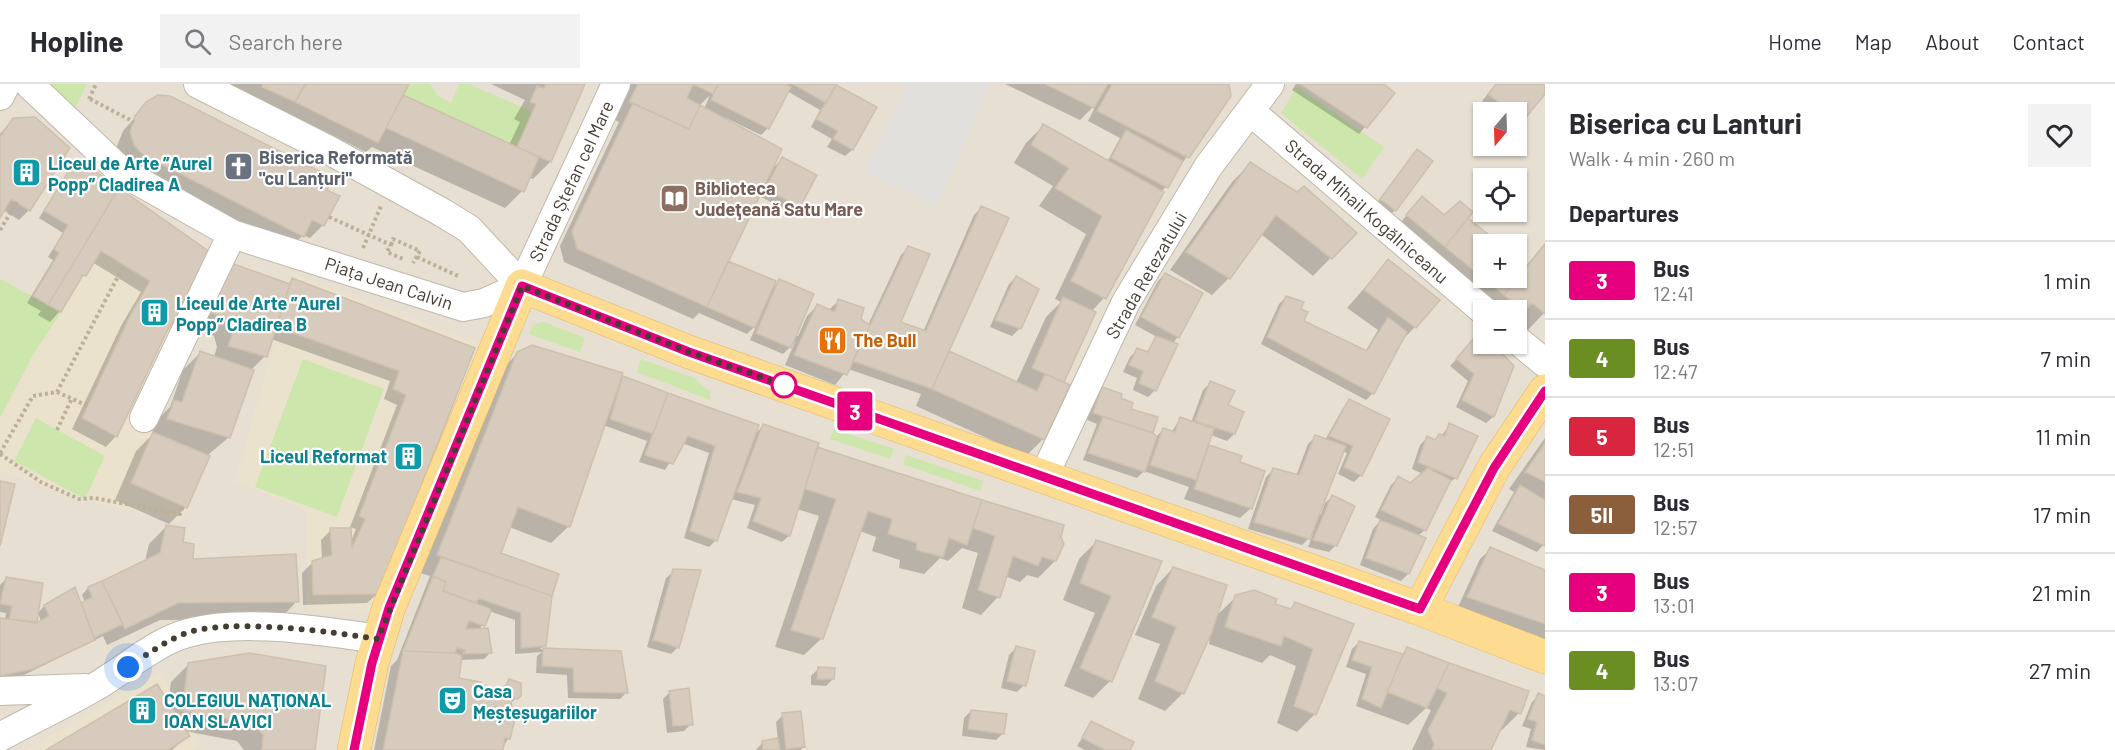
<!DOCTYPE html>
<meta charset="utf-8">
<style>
body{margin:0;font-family:Barlow,sans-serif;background:#f2f2f3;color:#2b2b33;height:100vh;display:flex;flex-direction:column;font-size:22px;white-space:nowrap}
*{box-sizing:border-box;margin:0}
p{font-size:20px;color:#7c7c81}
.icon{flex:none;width:33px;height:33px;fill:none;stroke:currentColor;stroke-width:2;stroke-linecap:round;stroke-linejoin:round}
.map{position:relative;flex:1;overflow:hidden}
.details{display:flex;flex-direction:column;background:#fff;width:570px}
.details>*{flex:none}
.badge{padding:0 12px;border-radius:4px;font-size:21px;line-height:39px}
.needle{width:39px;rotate:199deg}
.fabs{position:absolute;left:1473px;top:18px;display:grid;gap:12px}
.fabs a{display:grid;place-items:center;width:54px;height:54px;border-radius:0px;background:#fff;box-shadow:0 2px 4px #0004;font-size:30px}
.you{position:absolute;width:30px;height:30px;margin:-15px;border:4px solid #fff;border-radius:50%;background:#1a73e8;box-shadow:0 0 0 9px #1a73e833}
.map>.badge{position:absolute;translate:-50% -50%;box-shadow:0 0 0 3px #fff}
h2{padding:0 24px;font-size:22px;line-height:54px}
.round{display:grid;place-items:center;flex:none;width:63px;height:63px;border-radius:0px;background:#f2f2f3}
.head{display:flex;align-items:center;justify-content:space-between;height:102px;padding:0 24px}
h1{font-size:28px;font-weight:700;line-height:45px}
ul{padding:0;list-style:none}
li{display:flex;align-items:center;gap:18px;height:78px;padding:0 24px;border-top:2px solid #e1e1e2}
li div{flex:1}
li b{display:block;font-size:22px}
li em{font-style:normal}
li .badge{min-width:66px;font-weight:700;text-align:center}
header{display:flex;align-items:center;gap:36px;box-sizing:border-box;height:84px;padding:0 30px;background:#fff;border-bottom:2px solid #e1e1e2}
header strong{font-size:28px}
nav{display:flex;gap:33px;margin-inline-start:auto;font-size:21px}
.search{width:420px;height:54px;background:#f2f2f3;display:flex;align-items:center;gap:15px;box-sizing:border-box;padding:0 21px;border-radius:0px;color:#7c7c81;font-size:22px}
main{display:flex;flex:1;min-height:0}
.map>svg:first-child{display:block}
.residential{fill:#e6dfd2;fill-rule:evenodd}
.education{fill:#ebe2ce}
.green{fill:#cde6ac}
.parking{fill:#e2e0dc}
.shadow{fill:#0003;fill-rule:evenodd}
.building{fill:#d6cbbc;stroke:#cec0ad;stroke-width:1.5}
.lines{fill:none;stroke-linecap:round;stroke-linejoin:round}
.minor-casing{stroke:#c0b8aa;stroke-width:30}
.major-casing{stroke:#e2b862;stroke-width:34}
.path{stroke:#beb098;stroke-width:4;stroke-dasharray:3 3;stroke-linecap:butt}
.minor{stroke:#fff;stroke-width:28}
.major{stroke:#fddc92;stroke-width:33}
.line-casing{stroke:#fff;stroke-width:14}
.line{stroke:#e6007e;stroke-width:9}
.walk{stroke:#443d34;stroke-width:6;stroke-dasharray:0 10.8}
.stop-dot{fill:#fff;stroke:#e6007e;stroke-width:3}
.labels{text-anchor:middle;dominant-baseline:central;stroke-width:4.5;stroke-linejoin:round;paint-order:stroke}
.worship-label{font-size:18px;font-weight:bold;fill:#5b616d;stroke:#fff;text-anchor:start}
.culture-label{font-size:18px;font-weight:bold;fill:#0d838f;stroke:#fff;text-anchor:start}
.street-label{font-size:18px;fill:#443d34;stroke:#fff}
.education-label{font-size:18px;font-weight:bold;fill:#785e54;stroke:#fff;text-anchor:start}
.food-label{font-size:18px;font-weight:bold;fill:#c56008;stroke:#fff;text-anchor:start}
</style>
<header>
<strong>Hopline</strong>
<div class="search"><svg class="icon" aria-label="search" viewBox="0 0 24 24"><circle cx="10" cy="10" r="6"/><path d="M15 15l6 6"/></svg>Search here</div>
<nav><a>Home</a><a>Map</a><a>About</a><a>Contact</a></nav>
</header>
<main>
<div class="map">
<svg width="1545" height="666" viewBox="0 0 1545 666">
<rect width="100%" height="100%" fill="#f2ede4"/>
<path class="residential" d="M0 0H1545V666H0ZM1484 28H1516V62H1484ZM1484 94H1516V128H1484ZM1484 160H1516V194H1484ZM1484 226H1516V260H1484Z"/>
<path class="education" d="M119 104 214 171 167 247 130 326 153 348 210 372 180 439 79 415 0 387V334L33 271 61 229 48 221Z
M294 190 482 260 373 529 307 527V427L235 397Z
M160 587 201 660 191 666H26Z"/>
<path class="green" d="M47 0H87L73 29Z
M409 0H430L438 12 451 19 459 0H469L533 28 517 63 403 11Z
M1297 3 1384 63 1362 95 1281 29Z
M0 195 61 228 33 271 0 334Z
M544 238 585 254 580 268 529 250 533 240Z
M303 275 384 305 337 433 255 403Z
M641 275 694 294 711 309 710 316 637 288Z
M36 334 105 372 85 415 14 377Z
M834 345 894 365 890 375 830 355Z
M906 371 983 397 980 407 903 380Z"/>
<path class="parking" d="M907 0H990L937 122 864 87Z"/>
<path class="shadow" d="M210 0H408L401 12 509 61 520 38 514 35 525 16 491 0H583L550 78 533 95 528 93 522 107 505 124 372 63 366 68 284 27Z
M631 0H835L875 24 852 66 845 72 827 63 832 55 811 43 820 26 787 7 768 44 761 51 726 34 725 36 771 86 782 75 799 122 792 129 759 112 727 177 770 206 779 197 795 251 798 252 807 232 817 222 828 227 838 217 868 241 901 171 908 164 899 239 923 248 974 131 981 124 947 268 1016 299 1046 233 1061 218 1055 215 1086 150 1039 122 1053 102 1014 79 1026 59 1043 42 1107 78 1120 54 1088 37 1097 19 1080 36 1005 0H1227L1230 12 1161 109 1104 214 1091 228 1094 229 1062 299 1043 355 1026 372 916 322 921 310 848 285 835 301 785 281 795 258 783 270 750 256 757 240 747 250 699 229 693 235 564 178 560 162 619 38 613 35ZM710 11 704 25 699 22Z
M1296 0H1382L1393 9 1359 50 1292 6Z
M1496 0H1545V7L1516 42V28H1496L1482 17Z
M147 20 325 107 323 141 310 154 303 151 289 165 121 74 117 62 123 47Z
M13 35 29 126 19 136 3 126 0 131V50Z
M1417 67 1395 126 1388 133 1374 123Z
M1250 80 1355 149 1313 192 1261 150 1229 194 1212 211 1170 186 1232 98Z
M73 81 212 171 166 246 116 352 106 363 72 345 121 242 141 208 92 178 60 227 50 238 38 231 41 227 27 219 53 176 48 173 63 149 39 134Z
M1415 121 1459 143 1468 136 1498 160H1484V194H1516L1545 159V228L1527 247 1516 238V226H1486L1400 139Z
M1388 177 1415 243 1400 258 1373 309 1366 316 1261 260 1279 220 1286 213 1299 226 1302 238 1365 268 1378 246 1347 224Z
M1165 190 1178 253 1172 260 1155 306 1148 313 1133 306 1137 294 1123 288 1130 273 1137 266 1146 269 1157 253 1135 241 1158 197Z
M1016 193 1037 205 1019 245 1012 252 990 243 1009 200Z
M208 196 288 201 292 196 473 265 378 509 367 519 303 521 302 489 313 478 322 475 321 456 331 446 351 457 356 445 350 443 397 321 384 315 390 297 271 255 265 272 252 285 228 354 209 370 186 423 169 440 115 416 136 367 151 352 157 336 170 323 183 286 200 269 214 273 217 263 214 252 189 244Z
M1474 256 1491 260 1512 282 1493 333 1486 339 1456 323 1468 297 1450 282Z
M518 269 618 299 623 294 753 352 763 342 818 365 1062 442 1055 477 1038 494 1027 491 1020 498 1005 492 998 513 981 531 962 524 978 469 962 464 948 477 940 474 924 490 899 484 900 476 872 467 876 453 860 447 822 554 804 571 775 563 819 432 797 425 789 452 782 458 747 444 755 421 731 415 716 456 709 463 684 454 709 369 682 359 665 386 639 378 647 357 603 341 569 442 551 459 509 443 499 469 550 511 544 561 540 565 620 568 626 609 620 615 568 614 567 591 536 589 537 572 542 568 515 570V536L489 527 480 545 491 568 484 575 460 576 457 595 500 606 509 597 516 614 510 620V627L515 628 508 655 501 666H374L391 582 397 576 430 492 420 489 500 287Z
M1210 299 1226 322 1234 350 1227 357 1211 351 1207 362 1240 373 1238 379 1251 424 1240 434 1184 415 1189 403 1144 387 1137 394 1083 376 1097 340 1087 336 1095 312 1102 305 1129 326 1156 334 1151 350 1155 354 1163 346 1171 349 1180 335 1191 339 1203 306Z
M1350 317 1361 391 1354 398 1338 390 1347 369 1342 367 1318 430 1321 431 1325 419 1332 413 1336 461 1329 468 1308 463 1313 450 1302 461 1248 445 1266 393 1273 386 1296 392 1308 360 1315 353 1325 356 1343 324Z
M1450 341 1456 394 1447 400 1425 446 1418 452 1408 490 1401 497 1360 481 1373 445 1381 436 1375 433 1391 401 1398 394 1410 401 1423 390 1412 385 1420 361 1427 354 1433 357 1441 352Z
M1545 354V459L1537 468 1492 447 1514 408 1509 405Z
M167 442 191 476 297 517 280 535 160 536 107 561 103 552 24 591 0 596V536H5L6 529 0 528V501L6 495 41 500 35 541 41 537 38 529 44 522 80 521 85 518 82 511 88 504 145 477 149 460Z
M1096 458 1160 478 1110 597 1093 614 1064 602 1095 529 1063 516 1079 475Z
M1491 465 1545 488V560L1536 557 1538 552 1458 523 1480 475Z
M1173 484 1215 533 1236 513 1289 526 1295 520 1352 541 1315 630 1297 648 1277 639 1296 582 1270 571 1262 579 1209 560 1211 547 1183 609 1165 627 1138 615 1160 560 1135 551 1156 502Z
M674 487 678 563 671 570 647 563 666 494Z
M1359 558 1401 571 1407 565 1527 608 1519 629 1502 646 1499 645 1489 666H1412L1431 626 1426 624 1408 641 1356 622 1366 590 1346 583 1352 565Z
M1016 564 1024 601 1017 608 1001 604 1009 571Z
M189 580 313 666H244L237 657 185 647 188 652 172 666H49L168 621 171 598Z
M818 585 833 595 826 602 811 601V592Z
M670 608 691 640 684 647 667 649 663 615Z
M1539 611 1545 613V666L1526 663 1531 645 1522 642 1532 618Z
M971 627 1003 649 996 656 962 652 964 634Z
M783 631 804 663 800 666H756L763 658 778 656 776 638Z
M1092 639 1129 666H1085L1077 662Z"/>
<path class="building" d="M305 0 295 18 262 3 263 0Z
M306 0H409L378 59 295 18Z
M546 0H585L551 78 517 63 536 20 530 18 537 2 544 4Z
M638 0H718L713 10 693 0 687 14 700 21 689 45 629 18Z
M718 0H786L791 3 769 45 711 16Z
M793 0H837L826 19Z
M1045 0H1108L1094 24Z
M1112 0H1229L1231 12 1189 74 1097 27Z
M1300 0H1384L1395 9 1367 44Z
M1496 0H1545V10L1523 37 1516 32V28H1512L1488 10Z
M836 1 877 23 853 66 833 55 838 47 816 35Z
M158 11 170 12 333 94 327 106 340 112 324 142 312 136 304 153 143 71 134 61 130 48 135 32 146 18Z
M403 11 539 73 524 108 386 44Z
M633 19 689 45 700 21 782 65 707 223 577 165 572 147Z
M35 33 70 64 30 127 11 115 0 134V53L13 34Z
M1043 40 1164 108 1106 215 1071 197 1102 132 1055 104 1069 84 1031 61Z
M1126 46 1183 77 1168 104 1111 74Z
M1417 65 1433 77 1396 127 1380 115Z
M782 73 817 91 800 123 765 105Z
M1250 78 1297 108 1304 102 1357 149 1332 175 1276 131 1230 195 1186 168Z
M73 80 84 86 87 82 119 104 48 221 33 212 59 169 54 165 68 141 44 127Z
M119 104 214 171 167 247 117 353 82 334 131 230 150 197 101 167 86 192 83 191 61 228 48 221Z
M1422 112 1444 131 1460 117 1473 128 1445 163 1406 131Z
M981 122 1009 134 932 305 853 277 908 162 930 170 901 238 926 247Z
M1468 134 1500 160H1484V194H1516V181L1524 187 1504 211 1445 163Z
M1545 160V230L1532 219 1525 227 1504 211Z
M1388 175 1440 216 1416 244 1364 206Z
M225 177 290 200 267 273 228 262 234 244 231 235 205 227Z
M728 177 776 197 755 244 707 223Z
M1165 189 1203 209 1179 254 1141 233Z
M1016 192 1039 205 1021 245 995 236Z
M292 194 475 264 379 510 313 511 312 477 332 471 330 444H351L352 464 365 435 359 432 406 311 393 305 399 287 276 243Z
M779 195 814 210 791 264 756 249Z
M1286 212 1304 218 1301 225 1308 228 1304 237 1367 267 1388 233 1407 248 1374 310 1267 253Z
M1063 213 1096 228 1064 298 1032 284Z
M838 215 864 224 861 235 870 241 847 291 794 271 817 220 835 228Z
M1480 247 1484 250V260H1493L1514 282 1494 333 1462 316 1474 290 1456 275Z
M1156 252 1178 260 1156 307 1139 299 1143 287 1129 281 1137 264 1148 268Z
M532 261 623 289 570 443 518 423 501 469 559 490 552 512 437 471 517 268Z
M200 267 254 286 230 354 167 335 174 316 182 318Z
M949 267 1037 307 1045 290 1070 301 1045 356 932 305Z
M623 292 668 309 653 350 610 335Z
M1210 297 1235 307 1228 321 1244 328 1235 350 1195 337Z
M1102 303 1122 310 1121 314 1133 319 1131 325 1158 333 1153 349 1093 329Z
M668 309 759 341 717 457 690 447 715 362 688 352 673 380 645 371Z
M1349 315 1390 335 1362 392 1344 383 1353 362 1329 352Z
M1103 333 1153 349 1157 353 1145 388 1088 369Z
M1180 333 1214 345 1196 396 1150 381 1163 344 1175 348Z
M1449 339 1478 352 1457 395 1418 378 1427 352 1435 356 1439 350 1445 352Z
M763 340 819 359 790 452 753 437 761 414 737 408Z
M153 348 210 372 187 424 131 399Z
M1315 351 1346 362 1310 455 1254 438 1273 384 1299 391Z
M1545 359V398L1525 388Z
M1209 361 1242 372 1240 378 1265 387 1252 425 1194 405Z
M817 363 982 416 967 461 949 454 943 473 916 466 917 459 888 450 892 435 868 427 823 555 791 546 836 415 805 405Z
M1428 384 1451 396 1426 447 1381 426 1398 392 1410 399Z
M0 397 15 400 0 462Z
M1520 401 1545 416V462L1498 440Z
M1332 411 1355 422 1337 462 1313 456Z
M982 416 1064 441 1061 453 1064 460 1056 477 1042 473 1038 482 1013 472 1000 514 978 506 995 452 973 444Z
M1380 436 1426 454 1409 490 1366 474Z
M166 441 185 444 183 458 194 460 193 475 296 470 299 518 178 519 125 545 102 497 160 469Z
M1096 456 1162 477 1112 598 1080 584 1111 512 1080 499Z
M1490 463 1545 486V540L1467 513Z
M441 473 552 512 546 562 521 564V529L478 514 477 519 443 507 446 498 433 492Z
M1173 483 1227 501 1212 548 1184 610 1155 597 1176 543 1152 533Z
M673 485 701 486 679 564 653 556Z
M433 492 446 498 443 507 489 524 491 527 485 542 469 537 466 545 488 544 492 569 463 570 465 566 457 564 455 569 403 567Z
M6 493 43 499 37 538 9 535 12 522 0 520Z
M102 497 123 540 94 554 81 519 92 513 88 503Z
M75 503 95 556 33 585 0 592V534L36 539 49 532 44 521Z
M1254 506 1277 515 1275 520 1291 525 1295 518 1354 540 1316 631 1294 622 1313 565 1284 552 1281 562 1225 543 1235 511Z
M1359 557 1403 570 1381 624 1362 615 1372 583 1352 576Z
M1016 562 1035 567 1026 602 1007 597Z
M1407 563 1449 579 1427 624 1387 608Z
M543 564 621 567 628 609 574 608 573 584 542 582Z
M403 567 455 569 462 572 459 594 481 598 480 601 504 606 509 595 521 599V612L517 615 511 612 512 625 517 627 510 655 505 654 503 666H383Z
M249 569 326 582 315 666H262L263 651 254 640 182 627 188 579Z
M1449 579 1529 607 1521 630 1510 626 1491 666H1432L1434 660 1428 646 1447 609 1437 604Z
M818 583 835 584 834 595H817Z
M157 600 190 652 168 666H46Z
M689 604 693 641 673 642 669 607Z
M1538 609 1545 612V661L1532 656 1537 638 1528 635Z
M971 626 1007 630 1004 650 968 645Z
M801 627 805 663 786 665 782 629Z
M1091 637 1134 658 1130 666H1105L1082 654Z
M778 654 780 666H763L762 657Z"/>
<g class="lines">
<defs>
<path id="minor" d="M29 0 122 88 232 150 463 223 484 219 522 202
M198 0 327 65 443 129 469 145 522 202
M0 12 6 0
M1250 27 1484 227
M522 202 616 0
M1516 255 1545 279
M144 334 232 150
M1043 394 1126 218 1208 83 1270 0
M0 607 85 604
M0 653C31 636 63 621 93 604 122 588 156 557 188 549 241 534 323 547 378 555"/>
<path id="major" d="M1420 525 1494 383 1545 307
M354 666 372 579 389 523 522 202 689 268 1420 525 1545 573"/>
</defs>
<use href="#minor" class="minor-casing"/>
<use href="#major" class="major-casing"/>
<path class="path" d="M89 15 96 0
M90 15 134 38
M329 133 391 161 387 168 403 175
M0 146 17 118
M391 161 393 155 420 167 413 179
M363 164 381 122
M417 173 458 192
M57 308 88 322
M57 346 72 314
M0 369 33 312 57 308 124 181
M0 370 41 398 79 415 94 414 180 430 183 422"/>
<use href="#minor" class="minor"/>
<use href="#major" class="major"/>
</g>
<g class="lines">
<defs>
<path id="line" d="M354 666 372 579 389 524 522 202 689 268 1420 525 1494 384 1545 307"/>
</defs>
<use href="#line" class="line-casing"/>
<use href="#line" class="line"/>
<path class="walk" d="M128 583C146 571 164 558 184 550 226 533 332 548 378 555L522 202 689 268 784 301"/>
</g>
<defs>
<symbol id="church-square" viewBox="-11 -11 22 22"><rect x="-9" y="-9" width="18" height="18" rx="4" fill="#6b7280" stroke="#fff"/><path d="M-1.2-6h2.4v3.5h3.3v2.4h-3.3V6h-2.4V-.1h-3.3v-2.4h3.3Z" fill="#fff"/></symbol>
<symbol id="building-square" viewBox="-11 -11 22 22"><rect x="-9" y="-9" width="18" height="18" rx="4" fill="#0f9aa8" stroke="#fff"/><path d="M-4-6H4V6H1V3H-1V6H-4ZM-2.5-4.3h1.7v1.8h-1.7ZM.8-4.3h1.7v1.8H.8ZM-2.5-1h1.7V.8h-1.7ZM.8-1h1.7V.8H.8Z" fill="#fff"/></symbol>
<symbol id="library-square" viewBox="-11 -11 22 22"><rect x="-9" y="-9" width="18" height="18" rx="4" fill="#8d6e63" stroke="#fff"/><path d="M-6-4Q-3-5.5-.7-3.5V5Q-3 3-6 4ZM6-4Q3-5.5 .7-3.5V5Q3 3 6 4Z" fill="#fff"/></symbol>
<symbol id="restaurant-square" viewBox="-11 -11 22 22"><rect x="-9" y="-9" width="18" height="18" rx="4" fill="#e8710a" stroke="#fff"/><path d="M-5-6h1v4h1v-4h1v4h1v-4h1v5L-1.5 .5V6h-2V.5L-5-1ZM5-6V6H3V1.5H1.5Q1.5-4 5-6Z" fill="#fff"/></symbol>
<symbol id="theatre-square" viewBox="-11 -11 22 22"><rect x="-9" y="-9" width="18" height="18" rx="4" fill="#0f9aa8" stroke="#fff"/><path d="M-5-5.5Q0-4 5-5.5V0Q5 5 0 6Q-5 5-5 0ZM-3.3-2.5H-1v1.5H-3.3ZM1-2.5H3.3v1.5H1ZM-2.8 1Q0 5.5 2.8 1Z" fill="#fff"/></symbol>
</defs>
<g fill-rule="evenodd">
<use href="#church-square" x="222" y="66" width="33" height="33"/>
<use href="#building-square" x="10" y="72" width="33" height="33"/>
<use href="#library-square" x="658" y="98" width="33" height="33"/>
<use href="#building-square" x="138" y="212" width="33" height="33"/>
<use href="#restaurant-square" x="816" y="240" width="33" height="33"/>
<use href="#building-square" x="392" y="356" width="33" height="33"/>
<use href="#theatre-square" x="436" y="600" width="33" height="33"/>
<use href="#building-square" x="126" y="610" width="33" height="33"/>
</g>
<circle class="stop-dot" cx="784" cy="301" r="12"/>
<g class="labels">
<g class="worship-label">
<text x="259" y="73">Biserica Reformată<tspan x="259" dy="21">"cu Lanțuri"</tspan></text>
</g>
<g class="culture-label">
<text x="48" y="79">Liceul de Arte ”Aurel<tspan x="48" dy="21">Popp” Cladirea A</tspan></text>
<text x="176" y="219">Liceul de Arte ”Aurel<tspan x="176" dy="21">Popp” Cladirea B</tspan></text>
<text x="387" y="372" text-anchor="end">Liceul Reformat</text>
<text x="473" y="607">Casa<tspan x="473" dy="21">Meșteșugariilor</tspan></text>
<text x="164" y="616">COLEGIUL NAŢIONAL<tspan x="164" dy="21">IOAN SLAVICI</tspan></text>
</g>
<g class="street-label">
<text transform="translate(571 97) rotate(-65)">Strada Ștefan cel Mare</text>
<text transform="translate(1367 127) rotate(41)">Strada Mihail Kogălniceanu</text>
<text transform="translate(1146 191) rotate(-60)">Strada Retezatului</text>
<text transform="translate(389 199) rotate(18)">Piața Jean Calvin</text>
</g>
<g class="education-label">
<text x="695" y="104">Biblioteca<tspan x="695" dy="21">Judeţeană Satu Mare</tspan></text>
</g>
<g class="food-label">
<text x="853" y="256">The Bull</text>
</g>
</g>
</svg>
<div class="fabs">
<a><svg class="needle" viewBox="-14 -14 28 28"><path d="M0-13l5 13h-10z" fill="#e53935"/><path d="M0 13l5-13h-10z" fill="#7c7c81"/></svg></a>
<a><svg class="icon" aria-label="locate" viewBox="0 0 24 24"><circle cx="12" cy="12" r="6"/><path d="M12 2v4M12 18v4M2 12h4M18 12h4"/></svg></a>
<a>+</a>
<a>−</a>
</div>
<div class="you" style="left:128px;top:583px"></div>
<b class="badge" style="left:855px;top:327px;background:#e6007e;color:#fff">3</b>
</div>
<section class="details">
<div class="head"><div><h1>Biserica cu Lanturi</h1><p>Walk · 4 min · 260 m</p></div><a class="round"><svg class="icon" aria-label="heart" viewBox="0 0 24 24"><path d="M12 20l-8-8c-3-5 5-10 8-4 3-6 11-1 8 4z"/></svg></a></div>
<h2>Departures</h2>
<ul>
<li><span class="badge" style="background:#e6007e;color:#fff">3</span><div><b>Bus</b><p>12:41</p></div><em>1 min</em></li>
<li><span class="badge" style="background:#6b8e23;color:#fff">4</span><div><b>Bus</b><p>12:47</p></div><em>7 min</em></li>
<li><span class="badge" style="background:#d7263d;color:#fff">5</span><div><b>Bus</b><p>12:51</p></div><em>11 min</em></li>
<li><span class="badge" style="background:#8b5e3c;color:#fff">5II</span><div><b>Bus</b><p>12:57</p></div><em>17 min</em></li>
<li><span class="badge" style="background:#e6007e;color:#fff">3</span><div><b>Bus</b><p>13:01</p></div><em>21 min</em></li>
<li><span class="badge" style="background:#6b8e23;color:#fff">4</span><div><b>Bus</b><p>13:07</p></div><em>27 min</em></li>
</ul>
</section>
</main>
